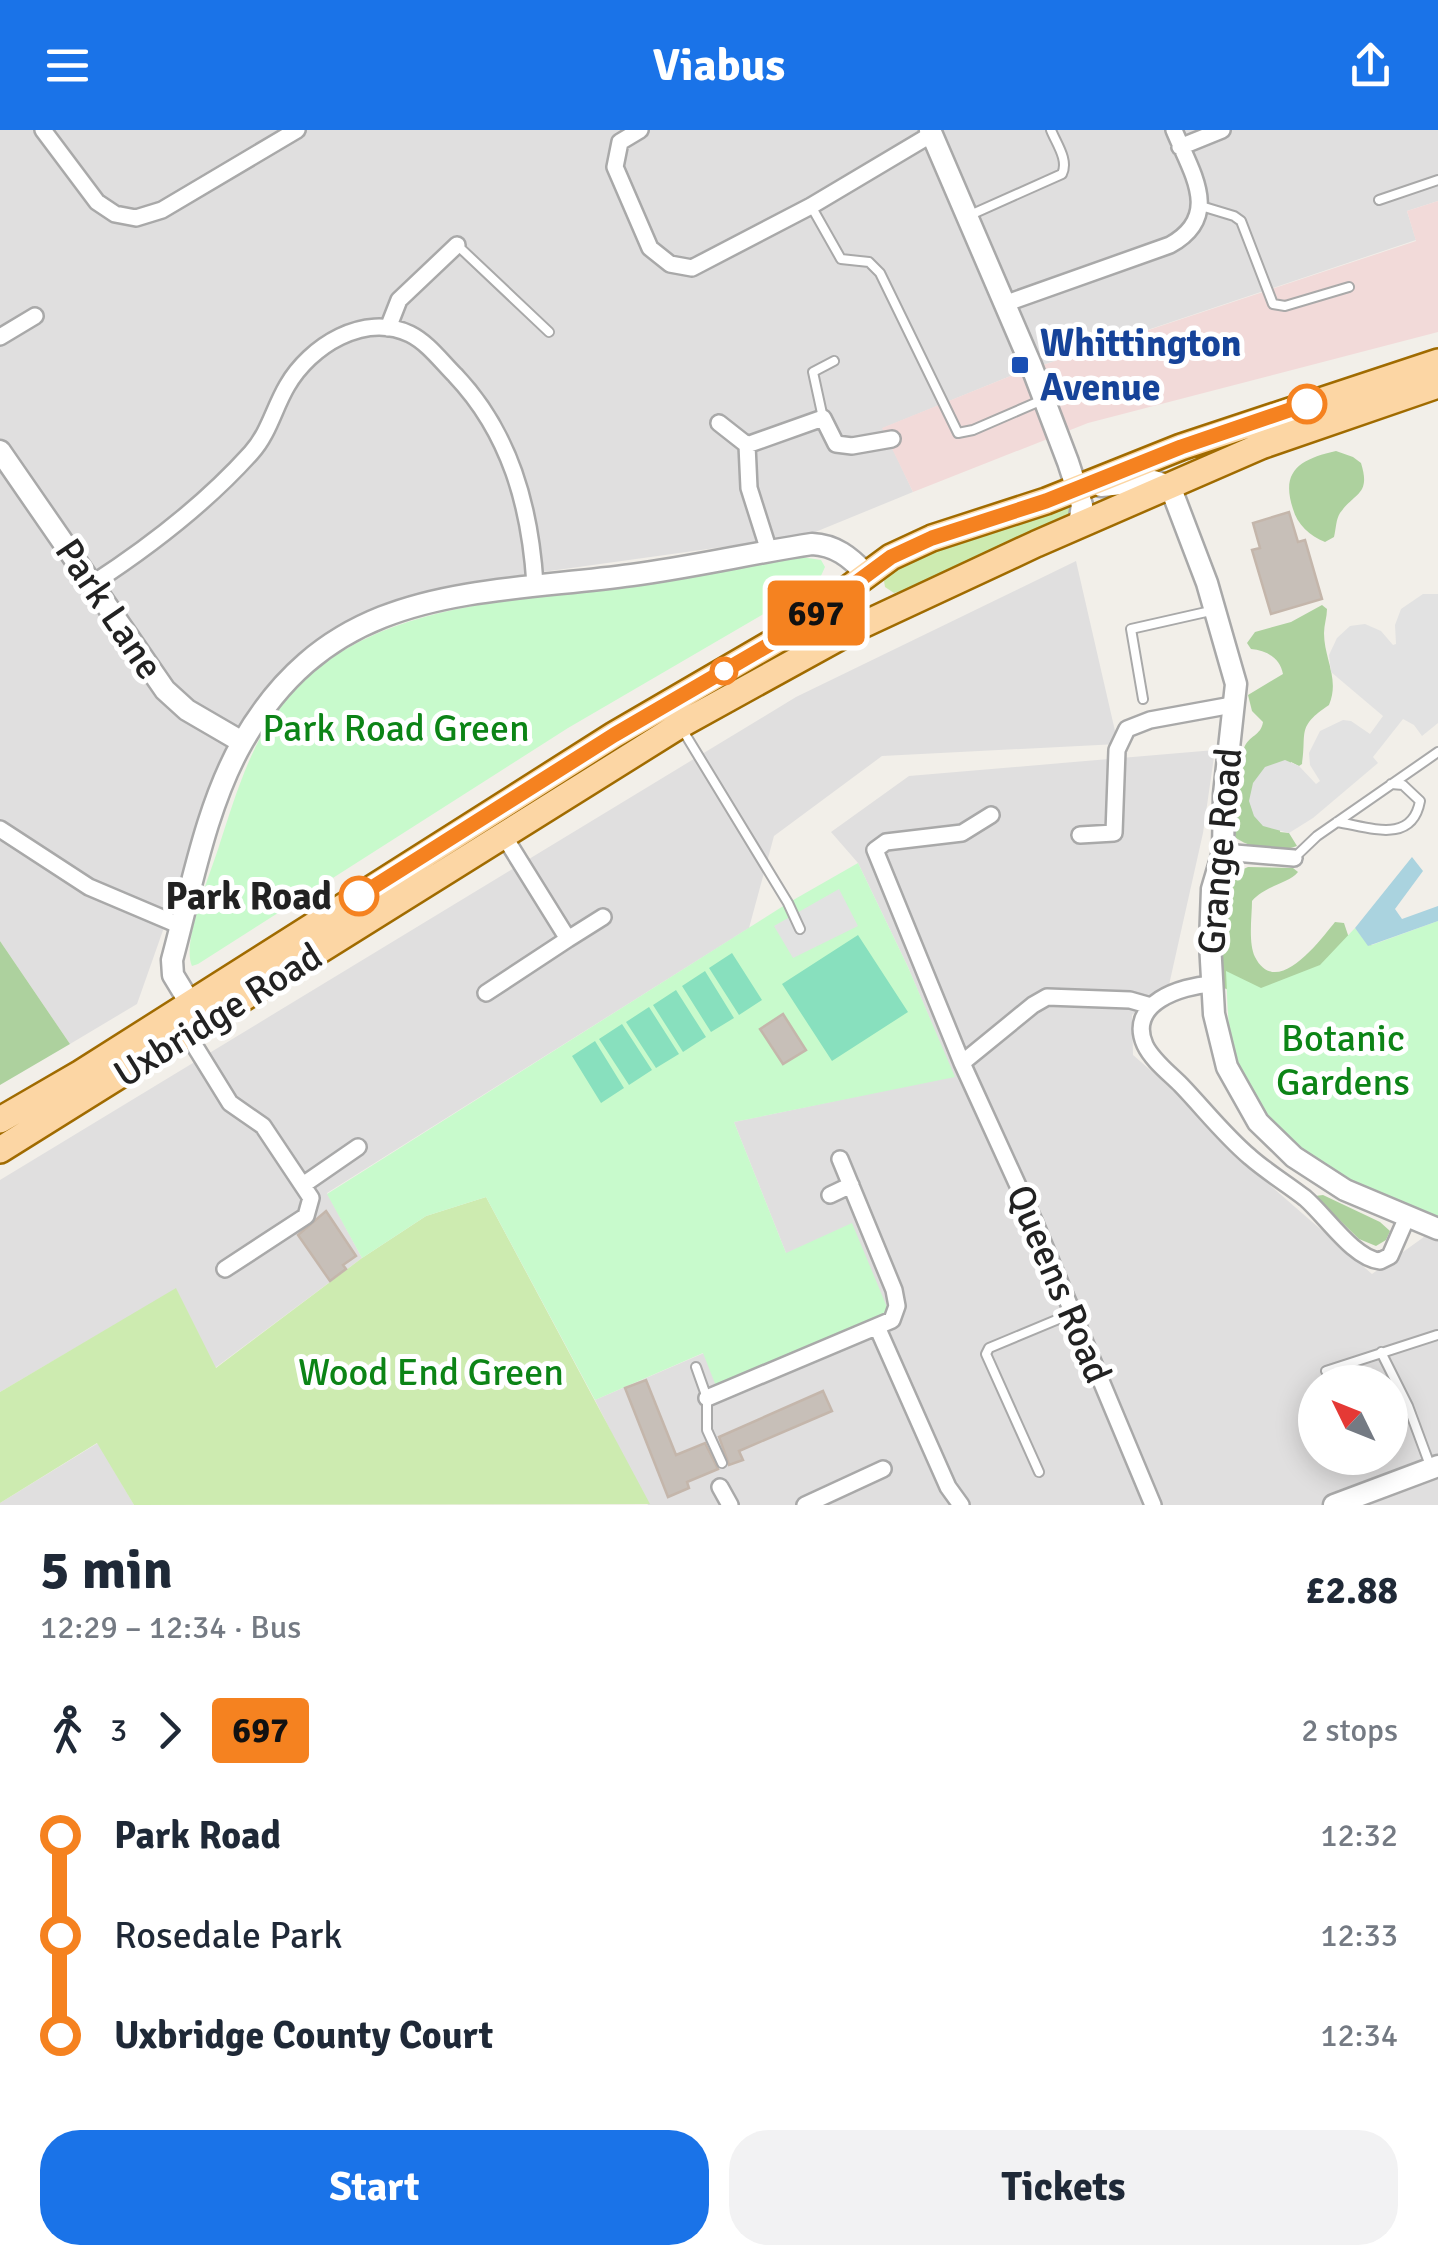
<!DOCTYPE html>
<meta charset="utf-8">
<style>
body{margin:0;font-family:Signika,sans-serif;background:#f2f2f3;color:#1f2937;height:100vh;display:flex;flex-direction:column;font-size:38px;white-space:nowrap}
*{box-sizing:border-box;margin:0}
p{font-size:32px;color:#747a83}
.icon{flex:none;width:55px;height:55px;fill:none;stroke:currentColor;stroke-width:2;stroke-linecap:round;stroke-linejoin:round}
.map{position:relative;height:1375px;overflow:hidden}
.details{display:flex;flex-direction:column;background:#fff;flex:1}
.details>*{flex:none}
.badge{padding:0 20px;border-radius:8px;font-size:35px;line-height:65px}
.needle{width:65px;rotate:313deg}
.fabs{position:absolute;left:1298px;top:1235px;display:grid;gap:20px}
.fabs a{display:grid;place-items:center;width:110px;height:110px;border-radius:50%;background:#fff;box-shadow:0 5px 25px #0003;font-size:50px}
.map>.badge{position:absolute;translate:-50% -50%;box-shadow:0 0 0 5px #fff}
.legs{display:flex;align-items:center;gap:15px;height:110px;padding:0 40px;font-size:32px}
.legs p{margin-inline-start:auto}
.headline{display:flex;align-items:center;justify-content:space-between;height:170px;padding:0 40px}
h1{font-size:55px;font-weight:700;line-height:75px}
.button{display:flex;gap:20px;margin-top:auto;padding:20px 40px}
.button a{flex:1;height:115px;border-radius:40px;background:#1a73e8;color:#fff;font-size:40px;font-weight:700;line-height:115px;text-align:center}
.button a+a{background:#f2f2f3;color:#1f2937}
ul{padding:0 40px;list-style:none}
li{display:flex;align-items:center;gap:35px;height:100px;font-size:38px}
li i{display:grid;place-items:center;width:15px;height:100%;margin:0 12px;background:currentColor}
li i::after{content:'';width:25px;height:25px;margin:-12px;border:8px solid;border-radius:50%;background:#fff}
li p{margin-inline-start:auto}
li:first-child i{background:linear-gradient(#0000 50%,currentColor 0)}
li:last-child i{background:linear-gradient(currentColor 50%,#0000 0)}
header{display:flex;justify-content:space-between;align-items:center;height:130px;padding:0 40px;background:#1a73e8;color:#fff;font-size:45px;font-weight:700}
.map>svg:first-child{display:block}
.residential{fill:#e0dfdf;fill-rule:evenodd}
.commercial{fill:#f2dad9}
.grass{fill:#cdebb0}
.forest{fill:#add19e}
.park{fill:#c8facc}
.pitch{fill:#88e0be}
.parking{fill:#e2e2e2}
.water{fill:#aad3df}
.building{fill:#c7bfb8;stroke:#c4b6ab;stroke-width:2.5}
.lines{fill:none;stroke-linecap:round;stroke-linejoin:round}
.service-casing{stroke:#a9a9a9;stroke-width:12}
.minor-casing{stroke:#a9a9a9;stroke-width:20}
.tertiary-casing{stroke:#a9a9a9;stroke-width:25}
.primary-casing{stroke:#a06b00;stroke-width:30}
.service{stroke:#fff;stroke-width:8}
.minor{stroke:#fff;stroke-width:15}
.tertiary{stroke:#fff;stroke-width:20}
.primary{stroke:#fcd6a4;stroke-width:25}
.line-1-casing{stroke:#fff;stroke-width:22}
.line-1{stroke:#f58220;stroke-width:15}
.transit-dot{fill:#1a4fb4;stroke:#fff;stroke-width:4}
.stop-1-dot{fill:#fff;stroke:#f58220;stroke-width:5}
.labels{text-anchor:middle;dominant-baseline:central;stroke-width:10;stroke-linejoin:round;paint-order:stroke}
.transit-label{font-size:38px;font-weight:bold;fill:#164399;stroke:#fff;text-anchor:start}
.street-label{font-size:38px;fill:#222;stroke:#fff}
.park-label{font-size:38px;fill:#0c8416;stroke:#fff}
.stop-label{font-size:38px;font-weight:bold;fill:#222;stroke:#fff;text-anchor:end}
</style>
<header><svg class="icon" aria-label="menu" viewBox="0 0 24 24"><path d="M4 6h16M4 12h16M4 18h16"/></svg>Viabus<svg class="icon" aria-label="share" viewBox="0 0 24 24"><path d="M12 15V3M7 8l5-5 5 5M5 13v7h14v-7"/></svg></header>
<div class="map">
<svg width="1438" height="1375" viewBox="0 0 1438 1375">
<rect width="100%" height="100%" fill="#f2efe9"/>
<path class="residential" d="M0 0H1438V71L1407 81 1416 110 1013 245 883 298 913 362 808 405 456 454 356 494 222 633 137 874 70 914 0 811Z
M1076 431 1118 614 882 626 774 706 749 798 327 1063 362 1128 215 1238 176 1159 0 1262V1050L796 567Z
M1215 620 1203 703 1169 855 1132 885 1133 925 1210 992 1242 1031 1372 1144 1438 1097V1375H648L595 1270 704 1223 716 1255 786 1123 734 992 954 946 908 837 858 733 831 702 909 646ZM1315 1252H1390V1328H1315Z
M98 1313 134 1375H0V1373Z"/>
<path class="commercial" d="M1438 71V202L1088 293 913 362 882 298 1013 245 1416 111 1407 81Z"/>
<path class="grass" d="M1075 374 1071 386 904 460 894 463 885 457 884 451 888 444 930 422Z
M486 1067 650 1374 134 1375 97 1313 0 1373V1262L176 1158 216 1238 362 1128 426 1086Z"/>
<path class="forest" d="M1336 321 1353 327 1361 333C1371 365 1355 362 1340 383 1336 389 1336 399 1334 407L1325 412C1310 406 1297 394 1293 379 1280 340 1301 329 1336 321Z
M1322 475 1327 479C1327 487 1324 495 1324 503 1324 529 1340 549 1329 575 1296 597 1307 602 1302 634L1299 636 1291 632 1280 702 1289 703 1297 716C1279 723 1252 719 1236 708 1229 678 1233 645 1244 618 1249 605 1261 606 1263 592L1252 581 1248 565 1283 544C1280 528 1266 520 1251 519L1247 513 1255 502 1291 492Z
M1248 737 1293 738 1298 742C1288 754 1266 755 1252 771 1252 787 1248 812 1255 827 1277 870 1321 809 1335 792L1344 793 1348 805 1364 817 1372 815 1438 1056 1231 861 1224 858C1213 833 1219 772 1228 746Z
M0 811 70 914 0 955Z
M1323 1065 1380 1092 1390 1101 1386 1110 1376 1116 1359 1109 1315 1066Z"/>
<path class="park" d="M801 427 821 430 825 437 820 448 803 461 568 598 198 834 192 836C181 812 212 740 220 713 236 664 252 609 286 569 371 469 518 472 637 455 692 447 747 435 801 427Z
M858 733 908 837 955 947 734 992 786 1123 852 1093 889 1182 716 1256 703 1223 595 1270 486 1067 426 1086 362 1128 327 1064 788 773Z
M1438 791V1090C1340 1051 1245 1013 1229 895 1227 877 1227 859 1226 841L1261 858 1320 835 1355 798 1369 816Z"/>
<path class="pitch" d="M858 805 908 882 832 931 782 854Z
M732 823 762 870 739 885 709 838Z
M705 841 734 888 711 902 682 856Z
M676 860 706 907 683 922 653 875Z
M649 877 679 924 656 938 626 892Z
M622 894 652 940 629 955 599 909Z
M595 911 624 958 601 973 572 926Z"/>
<path class="parking" d="M1423 464H1438V593L1422 606 1414 595 1403 589 1373 627 1378 633 1313 688 1289 703 1263 696 1254 686 1249 671 1253 653 1265 637 1285 630 1299 636 1316 654 1320 651 1310 635 1309 623 1320 601 1343 590 1351 591 1370 604 1383 586 1331 542 1329 525 1337 508 1350 496 1365 494 1381 501 1393 515 1396 514 1395 495 1401 479Z
M839 759 858 796 793 828 774 796Z"/>
<path class="water" d="M1412 727 1423 741 1395 779 1402 789 1438 776V791L1368 816 1355 798Z"/>
<path class="building" d="M1289 382 1298 412 1305 410 1322 469 1271 484 1252 420 1260 418 1253 393Z
M783 884 806 920 783 934 760 899Z
M326 1081 356 1126 343 1135 346 1139 330 1151 298 1105Z
M646 1250 676 1325 705 1313 718 1339 687 1352 689 1358 668 1367 625 1258Z
M823 1261 832 1281 739 1321 743 1330 729 1335 719 1307Z"/>
<g class="lines">
<defs>
<path id="service" d="M1379 70 1438 50
M811 76 841 129 869 132 880 143 958 303 973 300 1040 271
M1201 76 1234 86 1241 91 1273 174 1285 176 1349 157
M968 86 1062 44C1069 30 1056 13 1051 0
M457 115 549 202
M823 288 813 242 834 231
M1143 569 1131 499 1215 480
M682 599 788 773 800 799
M1337 692C1369 697 1412 715 1420 671L1403 655 1391 654
M1294 728 1317 706 1438 622
M1381 1222 1408 1276 1431 1338
M696 1237 707 1268V1300L722 1333
M1326 1241 1437 1205
M1039 1342 986 1224 989 1218 1073 1183"/>
<path id="minor" d="M43 0 97 72 115 84 136 88 162 80 297 0
M640 0 620 12 615 37 650 118 670 134 692 138 811 76 932 4
M1180 17 1222 0
M1004 174 1170 115C1223 86 1191 42 1174 0
M388 198 399 170 457 115
M0 207 35 186
M719 293 747 315 749 358 769 421
M747 315 823 288 836 314 852 316 892 309
M92 454C149 417 206 373 251 323 269 303 274 278 287 256 310 216 364 182 410 204 428 213 441 231 455 245 510 303 530 376 535 454
M991 685 962 703 886 712 875 720 962 933 1035 1093 1153 1375
M0 699 89 757 181 796
M1080 705 1114 703 1117 620 1127 599 1150 590 1232 575
M1223 722 1294 728
M568 809 603 787
M1211 854C1182 856 1126 873 1145 915 1152 930 1169 943 1181 955 1204 979 1225 1006 1250 1027 1267 1042 1287 1054 1305 1068 1326 1086 1354 1129 1380 1131L1390 1126 1407 1087
M486 863 568 809 504 706
M188 905 230 973 263 996 311 1068 306 1086 225 1139
M962 933 1033 875 1047 867 1130 870 1151 876
M303 1055 358 1017
M830 1065 851 1055
M878 1199 948 1357 961 1375
M707 1268 892 1190 897 1176 894 1160 840 1029
M720 1357 730 1375
M805 1375 883 1339"/>
<path id="tertiary" d="M930 0 1031 235 1068 332 1082 375 1079 395
M0 321 165 560 187 580 242 612
M1101 356 1154 351 1170 356 1207 453 1236 554 1224 664 1223 722 1212 759 1210 813 1214 884 1227 937 1258 992 1294 1027 1345 1060 1438 1099
M190 873 173 845 172 830C191 760 206 676 242 613 333 453 475 466 632 445 693 437 752 423 812 414 835 415 850 427 865 443
M1334 1375 1438 1336"/>
<path id="primary" d="M0 990 81 943 614 605 784 506 891 427 932 408 1046 371 1181 317 1438 232
M0 1020 680 595 856 498 1036 414 1261 316 1438 255"/>
</defs>
<use href="#service" class="service-casing"/>
<use href="#minor" class="minor-casing"/>
<use href="#tertiary" class="tertiary-casing"/>
<use href="#primary" class="primary-casing"/>
<use href="#service" class="service"/>
<use href="#minor" class="minor"/>
<use href="#tertiary" class="tertiary"/>
<use href="#primary" class="primary"/>
</g>
<g class="lines">
<defs>
<path id="line-1" d="M359 766 614 605 784 506 891 427 932 408 1046 371 1181 317 1307 274"/>
</defs>
<use href="#line-1" class="line-1-casing"/>
<use href="#line-1" class="line-1"/>
</g>
<rect class="transit-dot" x="1010" y="225" width="20" height="20" rx="5"/>
<g class="stop-1-dot">
<circle cx="1307" cy="274" r="18"/>
<circle cx="724" cy="541" r="12"/>
<circle cx="359" cy="766" r="18"/>
</g>
<g class="labels">
<g class="transit-label">
<text x="1040" y="213">Whittington<tspan x="1040" dy="44">Avenue</tspan></text>
</g>
<g class="street-label">
<text transform="translate(109 479) rotate(56)">Park Lane</text>
<text transform="translate(1220 721) rotate(-85)">Grange Road</text>
<text transform="translate(218 885) rotate(-32)">Uxbridge Road</text>
<text transform="translate(1059 1154) rotate(67)">Queens Road</text>
</g>
<g class="park-label">
<text x="396" y="598">Park Road Green</text>
<text x="1343" y="908">Botanic<tspan x="1343" dy="44">Gardens</tspan></text>
<text x="431" y="1242">Wood End Green</text>
</g>
<g class="stop-label">
<text x="332" y="766">Park Road</text>
</g>
</g>
</svg>
<div class="fabs">
<a><svg class="needle" viewBox="-14 -14 28 28"><path d="M0-13l5 13h-10z" fill="#e53935"/><path d="M0 13l5-13h-10z" fill="#747a83"/></svg></a>
</div>
<b class="badge" style="left:816px;top:483px;background:#f58220;color:#111">697</b>
</div>
<section class="details">
<div class="headline"><div><h1>5 min</h1><p>12:29 – 12:34 · Bus</p></div><b>£2.88</b></div>
<div class="legs"><svg class="icon" aria-label="walk" viewBox="0 0 24 24"><circle cx="13" cy="4" r="2"/><path d="M13 8l-2 6 4 7M11 14l-3 7M7 12l3-4h3l4 4"/></svg>3<svg class="icon" aria-label="forward" viewBox="0 0 24 24"><path d="M9 5l7 7-7 7"/></svg><b class="badge" style="background:#f58220;color:#111">697</b><p>2 stops</p></div>
<ul>
<li><i style="color:#f58220"></i><b>Park Road</b><p>12:32</p></li>
<li><i style="color:#f58220"></i><span>Rosedale Park</span><p>12:33</p></li>
<li><i style="color:#f58220"></i><b>Uxbridge County Court</b><p>12:34</p></li>
</ul>
<div class="button"><a>Start</a><a>Tickets</a></div>
</section>
